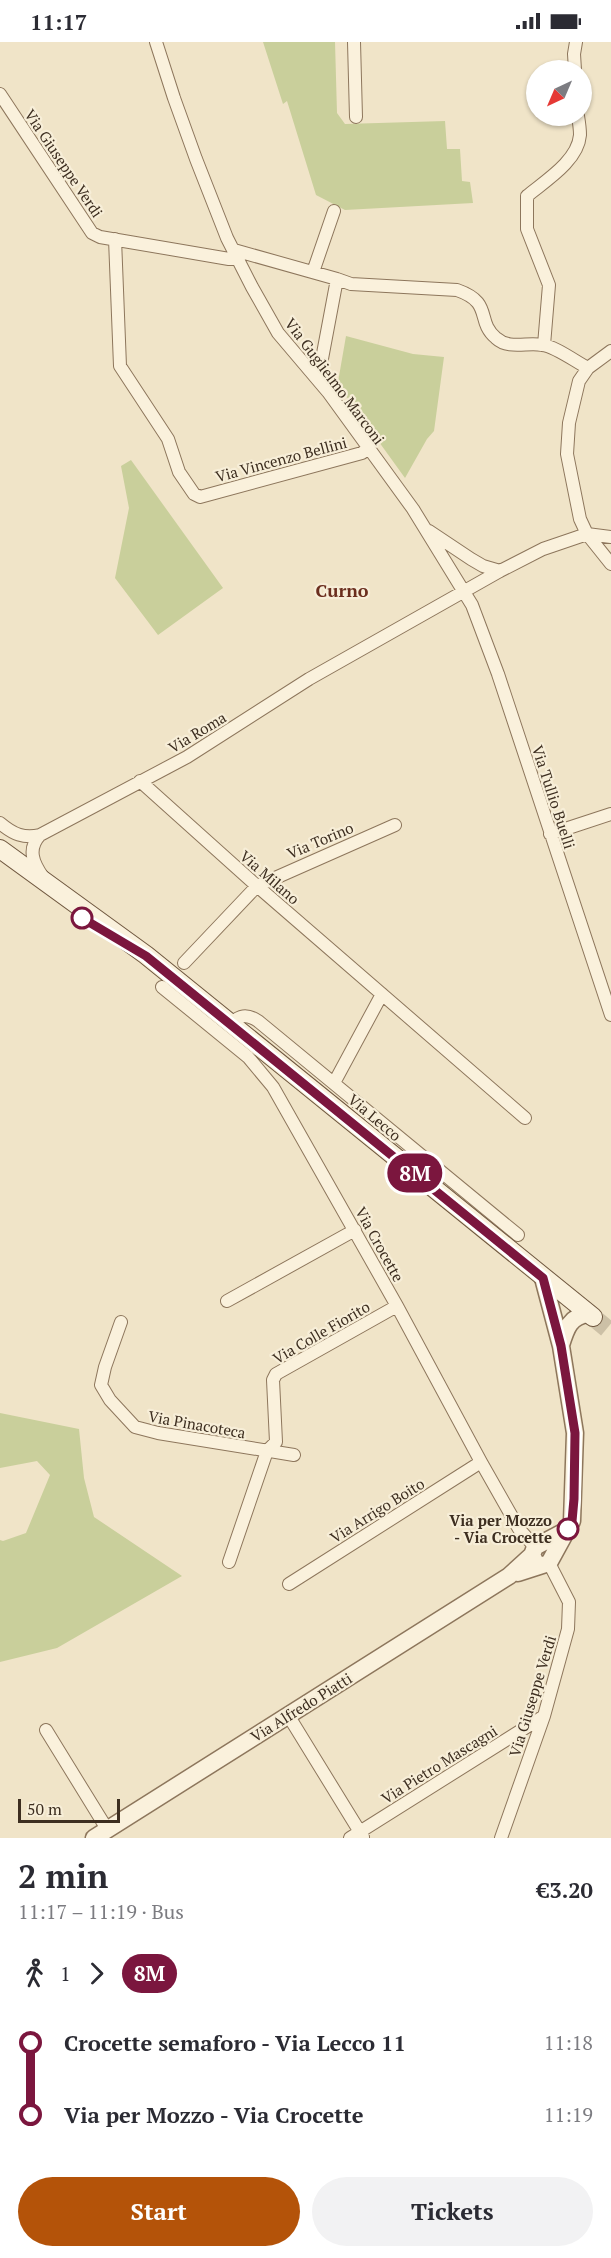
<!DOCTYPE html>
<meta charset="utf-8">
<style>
body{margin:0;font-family:"PT Serif",serif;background:#f2f2f3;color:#2b2b33;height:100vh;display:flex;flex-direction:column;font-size:22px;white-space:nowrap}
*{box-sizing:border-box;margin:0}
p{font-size:20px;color:#7c7c81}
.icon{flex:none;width:33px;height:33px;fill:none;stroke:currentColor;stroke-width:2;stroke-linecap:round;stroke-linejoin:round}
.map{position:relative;height:1796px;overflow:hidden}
.drawer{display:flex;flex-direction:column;background:#fff;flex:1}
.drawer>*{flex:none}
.badge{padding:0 12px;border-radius:20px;font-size:21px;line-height:39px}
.needle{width:39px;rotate:224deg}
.buttons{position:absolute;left:526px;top:18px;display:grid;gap:12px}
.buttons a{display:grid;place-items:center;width:66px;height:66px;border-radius:50%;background:#fff;box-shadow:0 2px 4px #0004;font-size:30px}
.scale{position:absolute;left:18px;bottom:15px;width:102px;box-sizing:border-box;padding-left:6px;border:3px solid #3d2e20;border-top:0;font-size:16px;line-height:21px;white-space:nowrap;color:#3d2e20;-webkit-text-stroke:4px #f7eed8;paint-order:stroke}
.map>.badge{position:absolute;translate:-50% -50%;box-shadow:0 0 0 3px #fff}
.legs{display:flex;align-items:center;gap:9px;height:66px;padding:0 18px;font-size:20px}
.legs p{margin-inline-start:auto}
.headline{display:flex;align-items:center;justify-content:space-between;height:102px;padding:0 18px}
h1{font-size:33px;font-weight:600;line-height:45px}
.action{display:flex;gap:12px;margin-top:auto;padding:12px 18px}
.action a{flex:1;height:69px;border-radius:36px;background:#b45309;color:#fff;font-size:24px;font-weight:600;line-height:69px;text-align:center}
.action a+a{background:#f2f2f3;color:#2b2b33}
ul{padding:0 18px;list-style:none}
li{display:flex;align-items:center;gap:21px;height:72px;font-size:22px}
li i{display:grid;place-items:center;width:9px;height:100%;margin:0 8px;background:currentColor}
li i::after{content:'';width:15px;height:15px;margin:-8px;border:4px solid;border-radius:50%;background:#fff}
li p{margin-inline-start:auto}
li:first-child i{background:linear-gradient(#0000 50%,currentColor 0)}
li:last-child i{background:linear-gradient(currentColor 50%,#0000 0)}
.status{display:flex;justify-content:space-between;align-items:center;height:42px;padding:0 30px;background:#fff;direction:ltr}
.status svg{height:16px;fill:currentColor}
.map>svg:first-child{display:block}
.green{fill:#c9cf9b}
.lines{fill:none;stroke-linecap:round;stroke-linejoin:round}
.secondary-tunnel{stroke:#ccc0a6;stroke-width:18;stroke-dasharray:18 9;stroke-linecap:butt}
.minor-casing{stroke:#8d765c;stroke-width:14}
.tertiary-casing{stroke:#8d765c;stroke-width:19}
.secondary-casing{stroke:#6f573f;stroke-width:20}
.minor{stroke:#faf1dc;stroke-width:12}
.tertiary{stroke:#faf1dc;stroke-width:16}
.secondary{stroke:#faf1dc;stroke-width:18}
.line-1-casing{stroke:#fff;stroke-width:14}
.line-1{stroke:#7b163e;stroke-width:9}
.stop-1-dot{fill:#fff;stroke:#7b163e;stroke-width:3}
.labels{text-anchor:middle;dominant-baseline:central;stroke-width:4.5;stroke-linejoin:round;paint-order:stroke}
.street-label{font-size:15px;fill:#3d2e20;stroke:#f7eed8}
.stop-label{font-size:15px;font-weight:bold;fill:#3d2e20;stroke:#f7eed8;text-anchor:end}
.quarter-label{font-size:18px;font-weight:bold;fill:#6b2e1e;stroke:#f7eed8}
</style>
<div class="status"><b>11:17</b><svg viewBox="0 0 49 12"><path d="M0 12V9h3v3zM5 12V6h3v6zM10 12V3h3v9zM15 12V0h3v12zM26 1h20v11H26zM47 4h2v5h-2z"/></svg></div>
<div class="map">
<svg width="611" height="1796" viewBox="0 0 611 1796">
<rect width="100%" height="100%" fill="#f0e4c8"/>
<path class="green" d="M263 0H335L337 71 345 82 445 79 447 107H460L462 139 470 140 473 161 345 168 316 153 287 59 283 62Z
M346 294 413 312 444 315 434 389 427 397 405 436 343 350 338 340Z
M131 418 223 546 158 593 115 536 129 466 121 424Z
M0 1371 79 1387 84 1436 94 1475 182 1534 57 1606 0 1620V1498L3 1499 26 1491 50 1433 37 1419 0 1426Z"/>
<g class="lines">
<path class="secondary-tunnel" d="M593 1275 611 1290"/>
<defs>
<path id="minor" d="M156 0 174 56 196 117 227 196 252 245 278 291 328 350 413 467 472 563 498 632 611 973
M354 0 356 75
M575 28 574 12 576 0
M0 52 92 191 100 195 229 217H239
M115 197 120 324 168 397 179 430 194 452 200 455 362 411 368 406
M234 208 337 237 318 338
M313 230 334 169
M337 237 351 242 457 248C494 261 475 278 496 296 509 308 527 300 542 303 555 304 576 320 588 326
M544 303 549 243 527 187V154C545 139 578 119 580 93 580 87 579 80 578 74
M611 309 588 326 579 339 569 381 567 412 580 477 587 492 611 522
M429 489 471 517 483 524 500 529
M140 739 257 844 525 1076
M0 781C13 792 24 797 40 793L187 715 309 637 500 529 543 507 587 492 611 495
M550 792 611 772
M40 793C27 807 33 821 43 835
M184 921 257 844 395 783
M162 945 248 1015 273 1045 397 1264 481 1420 519 1487 535 1505
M230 981C240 974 246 971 258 979L518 1193
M334 1041 382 952
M227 1259 355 1188
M121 1280 105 1325 101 1343 110 1358 135 1385 158 1391 294 1413
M229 1520 267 1409 276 1400 273 1338 276 1332 397 1264
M289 1542 481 1420
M288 1673 363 1795
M46 1688 107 1787
M350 1796 544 1674
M501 1796 544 1674 568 1587 569 1560 549 1521"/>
<path id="tertiary" d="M561 1303C566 1287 570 1274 588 1272
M536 1521 532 1513 535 1505 567 1488
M518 1531 549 1521 572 1479 575 1391 561 1304 543 1236
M94 1796 509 1534 532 1513"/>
<path id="secondary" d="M0 807 146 913 593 1275"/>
</defs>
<use href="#minor" class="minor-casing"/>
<use href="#tertiary" class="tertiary-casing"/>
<use href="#secondary" class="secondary-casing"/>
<use href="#minor" class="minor"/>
<use href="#tertiary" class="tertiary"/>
<use href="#secondary" class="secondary"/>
</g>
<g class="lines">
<defs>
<path id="line-1" d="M82 876 146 914 543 1236 561 1304 575 1391 574 1457 572 1479 568 1487"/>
</defs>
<use href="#line-1" class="line-1-casing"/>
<use href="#line-1" class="line-1"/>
</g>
<g class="stop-1-dot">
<circle cx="82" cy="876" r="10"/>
<circle cx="568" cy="1487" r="10"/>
</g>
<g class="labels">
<g class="street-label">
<text transform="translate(64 121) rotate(56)">Via Giuseppe Verdi</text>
<text transform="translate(335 339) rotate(53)">Via Guglielmo Marconi</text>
<text transform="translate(281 417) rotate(-15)">Via Vincenzo Bellini</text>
<text transform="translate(197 690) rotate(-31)">Via Roma</text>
<text transform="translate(554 755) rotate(72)">Via Tullio Buelli</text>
<text transform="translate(320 798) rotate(-23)">Via Torino</text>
<text transform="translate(270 835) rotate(41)">Via Milano</text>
<text transform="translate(375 1075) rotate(40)">Via Lecco</text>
<text transform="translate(380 1202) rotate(61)">Via Crocette</text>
<text transform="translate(321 1290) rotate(-30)">Via Colle Fiorito</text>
<text transform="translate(197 1382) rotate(10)">Via Pinacoteca</text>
<text transform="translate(377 1468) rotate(-32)">Via Arrigo Boito</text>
<text transform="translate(532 1654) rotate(-73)">Via Giuseppe Verdi</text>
<text transform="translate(301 1665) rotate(-32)">Via Alfredo Piatti</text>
<text transform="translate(439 1722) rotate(-32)">Via Pietro Mascagni</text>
</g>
<g class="stop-label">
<text x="552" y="1478">Via per Mozzo<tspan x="552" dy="17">- Via Crocette</tspan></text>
</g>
<g class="quarter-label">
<text x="342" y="548">Curno</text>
</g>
</g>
</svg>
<div class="buttons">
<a><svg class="needle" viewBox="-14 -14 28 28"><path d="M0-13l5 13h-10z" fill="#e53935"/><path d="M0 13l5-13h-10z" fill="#7c7c81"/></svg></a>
</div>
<div class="scale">50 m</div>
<b class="badge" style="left:415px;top:1131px;background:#7b163e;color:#fff">8M</b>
</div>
<section class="drawer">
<div class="headline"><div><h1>2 min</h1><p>11:17 – 11:19 · Bus</p></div><b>€3.20</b></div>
<div class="legs"><svg class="icon" aria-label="walk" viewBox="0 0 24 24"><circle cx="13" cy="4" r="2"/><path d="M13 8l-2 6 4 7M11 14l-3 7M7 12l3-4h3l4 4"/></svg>1<svg class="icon" aria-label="forward" viewBox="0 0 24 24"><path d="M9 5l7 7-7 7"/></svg><b class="badge" style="background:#7b163e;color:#fff">8M</b></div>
<ul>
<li><i style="color:#7b163e"></i><b>Crocette semaforo - Via Lecco 11</b><p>11:18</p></li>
<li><i style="color:#7b163e"></i><b>Via per Mozzo - Via Crocette</b><p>11:19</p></li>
</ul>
<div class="action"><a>Start</a><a>Tickets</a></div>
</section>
